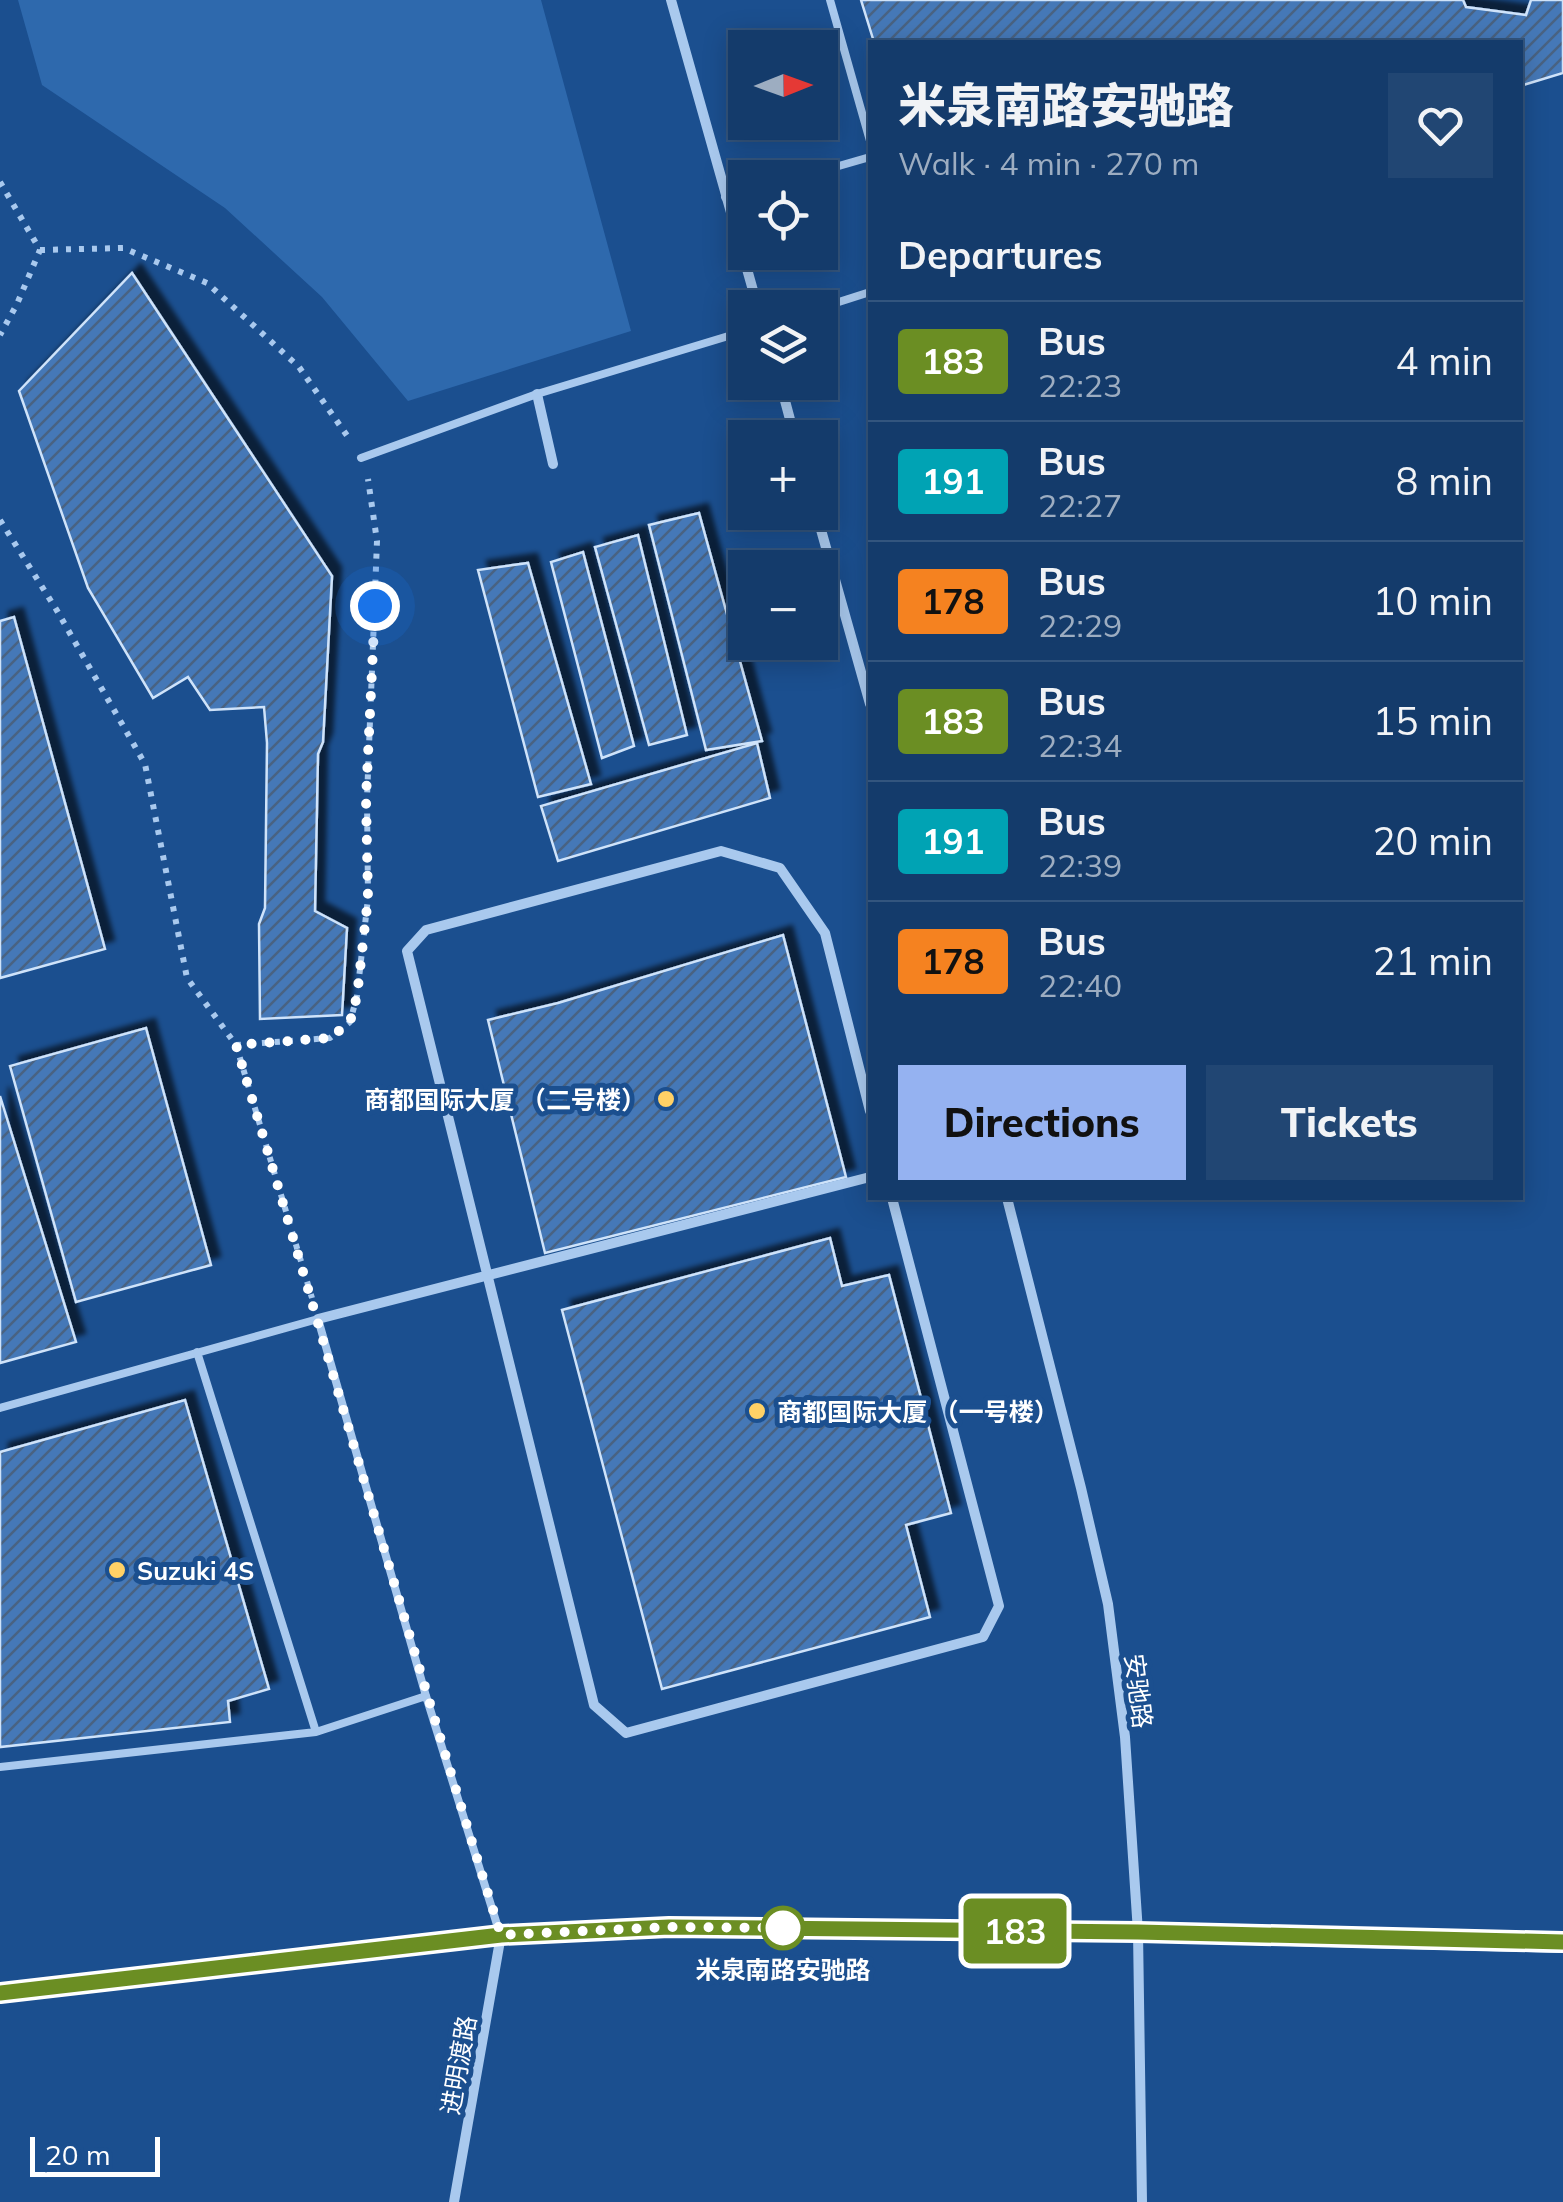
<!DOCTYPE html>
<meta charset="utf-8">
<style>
body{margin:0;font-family:Mulish,"Noto Sans SC",sans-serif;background:#214673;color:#f1f3f6;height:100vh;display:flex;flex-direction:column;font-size:38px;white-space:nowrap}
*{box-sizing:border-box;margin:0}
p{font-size:32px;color:#9dadc1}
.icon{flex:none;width:55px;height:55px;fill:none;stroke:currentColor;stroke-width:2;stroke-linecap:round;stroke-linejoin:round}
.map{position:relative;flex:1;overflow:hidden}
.sheet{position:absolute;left:868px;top:40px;width:655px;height:1160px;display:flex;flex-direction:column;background:#143b6b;border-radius:0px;box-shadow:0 5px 25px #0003,0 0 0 2px #33557e}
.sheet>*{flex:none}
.badge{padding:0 20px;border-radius:8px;font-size:35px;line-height:65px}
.needle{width:65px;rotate:89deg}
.buttons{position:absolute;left:728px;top:30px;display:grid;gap:20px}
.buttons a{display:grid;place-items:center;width:110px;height:110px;border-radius:0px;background:#143b6b;box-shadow:0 5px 25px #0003,0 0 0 2px #33557e;font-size:50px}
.scale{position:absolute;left:30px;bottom:25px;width:130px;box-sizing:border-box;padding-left:10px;border:5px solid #fff;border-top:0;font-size:28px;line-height:35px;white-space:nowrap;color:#fff;-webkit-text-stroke:8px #1b4f8f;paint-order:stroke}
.you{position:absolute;width:50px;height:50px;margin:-25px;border:8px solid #fff;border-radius:50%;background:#1a73e8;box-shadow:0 0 0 15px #1a73e833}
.map>.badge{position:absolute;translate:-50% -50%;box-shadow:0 0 0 5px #fff}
h2{padding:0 30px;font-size:38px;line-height:90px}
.round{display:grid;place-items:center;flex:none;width:105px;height:105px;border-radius:0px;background:#214673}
.summary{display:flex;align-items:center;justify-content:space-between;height:170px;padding:0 30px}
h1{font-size:48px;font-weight:800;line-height:75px}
.button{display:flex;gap:20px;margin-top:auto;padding:20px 30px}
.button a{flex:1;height:115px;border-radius:0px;background:#95b2f1;color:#111;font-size:40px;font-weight:800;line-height:115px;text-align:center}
.button a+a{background:#214673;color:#f1f3f6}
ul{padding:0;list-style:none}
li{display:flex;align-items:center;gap:30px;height:120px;padding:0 30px;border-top:2px solid #33557e}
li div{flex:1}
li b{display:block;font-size:38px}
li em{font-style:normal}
li .badge{min-width:110px;font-weight:700;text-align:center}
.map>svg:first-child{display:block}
.garden{fill:#2e69ad}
.building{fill:url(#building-hatch);stroke:#cfe3fa;stroke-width:2.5;filter:url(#shadow)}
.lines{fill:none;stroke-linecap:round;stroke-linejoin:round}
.path{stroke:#a9c9ee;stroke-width:6;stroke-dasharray:5 8;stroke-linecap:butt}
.lane{stroke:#a9c9ee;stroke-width:8}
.street{stroke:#a9c9ee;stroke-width:10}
.secondary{stroke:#d6e6fa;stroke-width:20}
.line-casing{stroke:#fff;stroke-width:22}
.line{stroke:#6b8e23;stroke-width:15}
.walk{stroke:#fff;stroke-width:10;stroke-dasharray:0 18}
.poi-dot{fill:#ffd166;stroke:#1b4f8f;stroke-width:4}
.stop-dot{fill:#fff;stroke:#6b8e23;stroke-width:5}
.labels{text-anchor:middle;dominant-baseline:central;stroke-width:10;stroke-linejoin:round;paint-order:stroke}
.poi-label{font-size:25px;font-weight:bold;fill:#fff;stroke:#1b4f8f;text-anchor:start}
.street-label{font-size:25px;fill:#fff;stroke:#1b4f8f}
.stop-label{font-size:25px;font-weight:bold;fill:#fff;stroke:#1b4f8f}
</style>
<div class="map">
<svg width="1563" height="2202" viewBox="0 0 1563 2202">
<defs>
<pattern id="building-hatch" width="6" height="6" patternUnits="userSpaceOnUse" patternTransform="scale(2.5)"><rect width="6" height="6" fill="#4478b7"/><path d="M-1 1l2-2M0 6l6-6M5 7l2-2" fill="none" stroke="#486282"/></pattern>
<filter id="shadow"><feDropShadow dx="9" dy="-9" stdDeviation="2.5" flood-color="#0009"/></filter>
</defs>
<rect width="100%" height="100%" fill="#1b4f8f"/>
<path class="garden" d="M18 0H541L631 331 408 401 322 297 225 208 42 85Z"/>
<path class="building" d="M861 0H1463L1466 7 1526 15 1531 0H1563V73L1520 86V42H874Z
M132 273 332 576 323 742 318 754 315 911 347 928 342 1015 260 1019 259 924 265 908 267 743 264 707 210 710 188 677 153 698 88 588 19 391Z
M699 513 762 741 706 750 649 525Z
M638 535 687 735 649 745 595 547Z
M583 552 634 746 602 758 551 562Z
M528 563 591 784 538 797 478 570Z
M14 617 105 949 0 978V621Z
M757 743 770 798 558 861 541 806Z
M783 935 846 1177 545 1253 488 1020 558 1003Z
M146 1028 211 1265 76 1302 10 1066Z
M0 1096 76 1342 0 1363Z
M830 1238 842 1286 889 1275 951 1513 906 1525 930 1617 662 1689 562 1310Z
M185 1400 269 1689 228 1701 230 1722 0 1747V1452Z"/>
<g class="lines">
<path class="path" d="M0 182 40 250 17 304 0 335
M40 250 123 248 207 283 299 367 348 437
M0 520 56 609 145 764 187 978 236 1045 312 1298
M236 1045 330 1038 350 1022 357 996 368 898 367 798 377 541 368 479"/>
<path class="lane" d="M830 0 870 141
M797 178 870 157
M725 197 745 192
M820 308 870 292
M361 458 537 394 745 331
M197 1352 316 1732 426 1696
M0 1408 318 1319 426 1696 499 1931
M0 1767 316 1732"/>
<path class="street" d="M671 0 758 308
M780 382 795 438
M537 394 553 464
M816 512 870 704
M870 1111 825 933 780 868 721 851 426 930 407 951 594 1705 626 1733 983 1637 999 1606 892 1198
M1007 1198 1081 1488 1108 1604 1125 1737 1138 1932 1142 2202
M318 1319 870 1177
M454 2202 501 1935"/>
<path class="secondary" d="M0 1993 501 1935 669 1927 1138 1932 1563 1943"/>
</g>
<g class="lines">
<defs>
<path id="line" d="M0 1993 501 1935 669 1927 1138 1932 1563 1942"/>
</defs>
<use href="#line" class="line-casing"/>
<use href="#line" class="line"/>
<path class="walk" d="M375 606 366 798 368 898 357 996 350 1022 330 1038 236 1045C325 1342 408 1640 501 1935L669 1927 787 1928H783"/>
</g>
<g class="poi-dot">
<circle cx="666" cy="1099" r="10"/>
<circle cx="757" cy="1411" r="10"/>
<circle cx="117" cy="1570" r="10"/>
</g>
<circle class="stop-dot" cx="783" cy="1928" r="20"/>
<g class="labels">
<g class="poi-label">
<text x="646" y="1099" text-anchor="end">商都国际大厦 （二号楼）</text>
<text x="777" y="1411">商都国际大厦 （一号楼）</text>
<text x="137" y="1570">Suzuki 4S</text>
</g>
<g class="street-label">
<text transform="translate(1139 1691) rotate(83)">安驰路</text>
<text transform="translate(458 2065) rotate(-80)">进明渡路</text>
</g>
<g class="stop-label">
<text x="783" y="1969">米泉南路安驰路</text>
</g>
</g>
</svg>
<div class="buttons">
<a><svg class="needle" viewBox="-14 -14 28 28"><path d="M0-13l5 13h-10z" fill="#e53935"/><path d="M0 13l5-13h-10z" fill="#9dadc1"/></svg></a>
<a><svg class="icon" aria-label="locate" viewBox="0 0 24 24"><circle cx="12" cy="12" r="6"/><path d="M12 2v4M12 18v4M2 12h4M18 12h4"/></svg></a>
<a><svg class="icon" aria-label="layers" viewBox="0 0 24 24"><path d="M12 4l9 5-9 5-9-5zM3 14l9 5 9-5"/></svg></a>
<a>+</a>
<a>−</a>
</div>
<div class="scale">20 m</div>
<div class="you" style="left:375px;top:606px"></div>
<b class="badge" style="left:1015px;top:1931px;background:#6b8e23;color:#fff">183</b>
<section class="sheet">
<div class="summary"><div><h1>米泉南路安驰路</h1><p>Walk · 4 min · 270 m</p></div><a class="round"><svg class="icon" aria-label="heart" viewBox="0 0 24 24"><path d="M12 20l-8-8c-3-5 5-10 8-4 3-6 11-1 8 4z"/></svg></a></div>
<h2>Departures</h2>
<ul>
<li><span class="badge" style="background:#6b8e23;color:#fff">183</span><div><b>Bus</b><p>22:23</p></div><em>4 min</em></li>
<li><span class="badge" style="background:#00a3b4;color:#fff">191</span><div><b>Bus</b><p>22:27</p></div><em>8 min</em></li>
<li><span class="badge" style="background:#f58220;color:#111">178</span><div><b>Bus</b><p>22:29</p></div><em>10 min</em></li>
<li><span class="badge" style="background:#6b8e23;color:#fff">183</span><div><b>Bus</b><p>22:34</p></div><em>15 min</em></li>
<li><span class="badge" style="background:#00a3b4;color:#fff">191</span><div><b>Bus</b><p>22:39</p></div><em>20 min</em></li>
<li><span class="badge" style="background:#f58220;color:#111">178</span><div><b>Bus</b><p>22:40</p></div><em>21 min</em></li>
</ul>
<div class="button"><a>Directions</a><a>Tickets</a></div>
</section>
</div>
